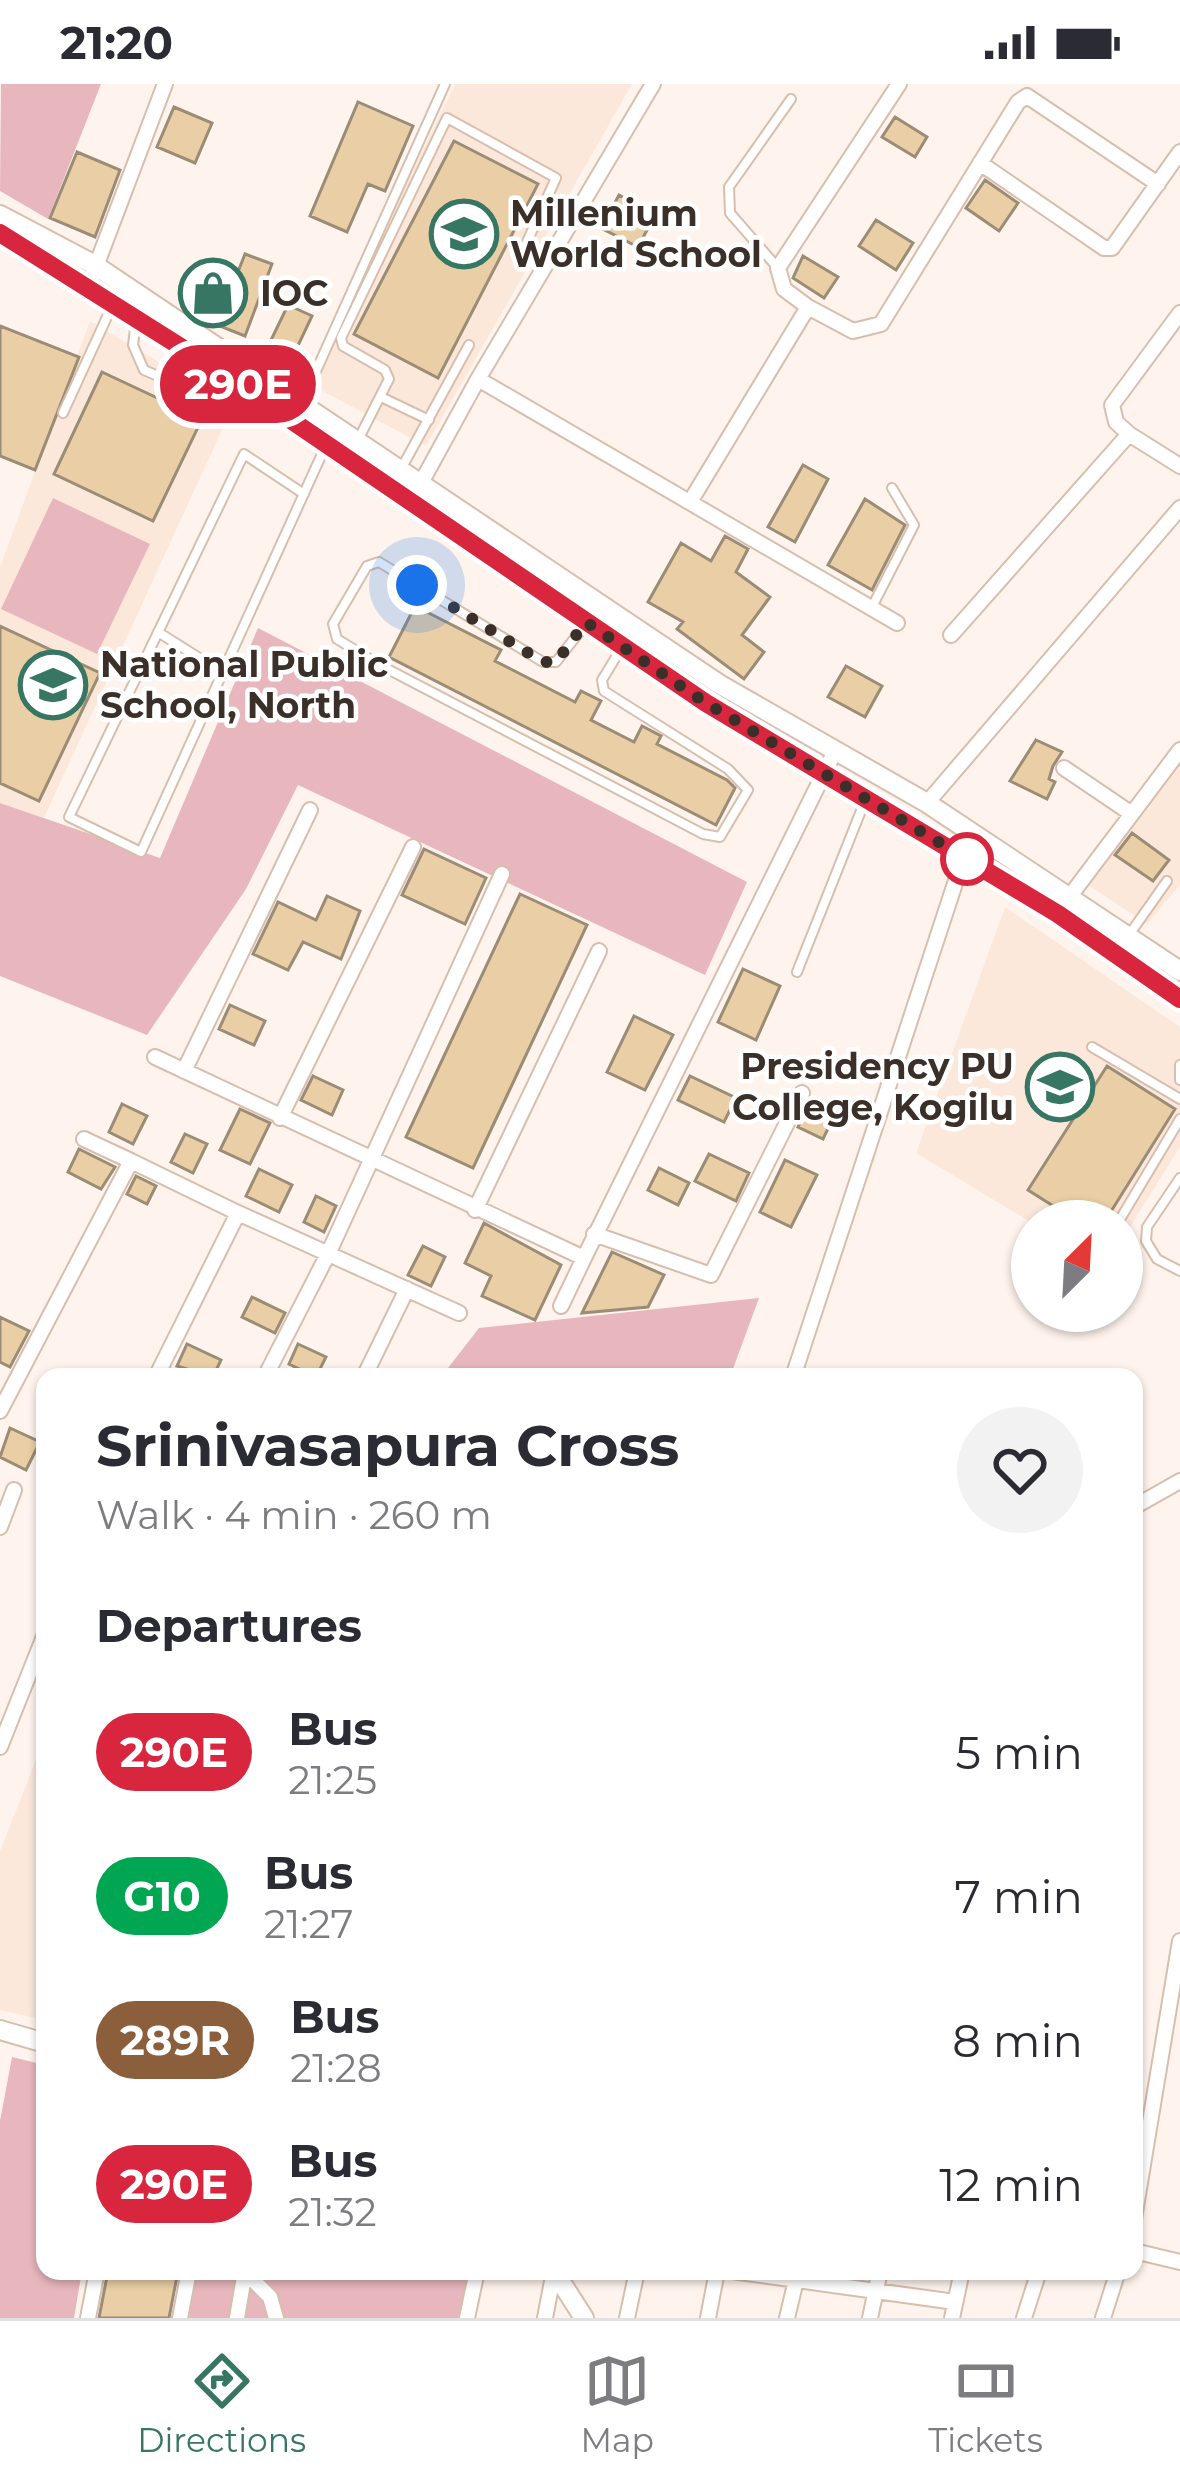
<!DOCTYPE html>
<meta charset="utf-8">
<style>
body{margin:0;font-family:Montserrat,sans-serif;background:#f2f2f3;color:#2b2b33;height:100vh;display:flex;flex-direction:column;font-size:45px;white-space:nowrap}
*{box-sizing:border-box;margin:0}
p{font-size:39px;color:#7c7c81}
.icon{flex:none;width:66px;height:66px;fill:none;stroke:currentColor;stroke-width:2;stroke-linecap:round;stroke-linejoin:round}
.map{position:relative;flex:1;overflow:hidden}
.side{position:absolute;left:36px;top:1284px;width:1107px;height:912px;display:flex;flex-direction:column;background:#fff;border-radius:24px;box-shadow:0 3px 9px #0004}
.side>*{flex:none}
.badge{padding:0 24px;border-radius:39px;font-size:42px;line-height:78px}
.needle{width:78px;rotate:24deg}
.tools{position:absolute;left:1011px;top:1116px;display:grid;gap:24px}
.tools a{display:grid;place-items:center;width:132px;height:132px;border-radius:50%;background:#fff;box-shadow:0 3px 9px #0004;font-size:60px}
.you{position:absolute;width:60px;height:60px;margin:-30px;border:9px solid #fff;border-radius:50%;background:#1a73e8;box-shadow:0 0 0 18px #1a73e833}
.map>.badge{position:absolute;translate:-50% -50%;box-shadow:0 0 0 6px #fff}
h2{padding:0 60px;font-size:45px;line-height:108px}
.round{display:grid;place-items:center;flex:none;width:126px;height:126px;border-radius:63px;background:#f2f2f3}
.headline{display:flex;align-items:center;justify-content:space-between;height:204px;padding:0 60px}
h1{font-size:57px;font-weight:700;line-height:90px}
ul{padding:0;list-style:none}
li{display:flex;align-items:center;gap:36px;height:144px;padding:0 60px}
li div{flex:1}
li b{display:block;font-size:45px}
li em{font-style:normal}
li .badge{min-width:132px;font-weight:700;text-align:center}
.status{display:flex;justify-content:space-between;align-items:center;height:84px;padding:0 60px;background:#fff;direction:ltr}
.status svg{height:33px;fill:currentColor}
.dock{display:flex;justify-content:space-around;align-items:center;height:168px;border-top:3px solid #e1e1e2;background:#fff;font-size:33px;color:#7c7c81}
.dock a{display:grid;justify-items:center;gap:6px}
.dock .active{color:#377663}
.map>svg:first-child{display:block}
.built{fill:#fce8db}
.green{fill:#e7b7bd}
.building{fill:#eacfa6;stroke:#9b8c76;stroke-width:3}
.lines{fill:none;stroke-linecap:round;stroke-linejoin:round}
.lane-casing{stroke:#d7bead;stroke-width:12}
.street-casing{stroke:#d7bead;stroke-width:18}
.secondary-casing{stroke:#d7bead;stroke-width:22}
.lane{stroke:#fff;stroke-width:8}
.street{stroke:#fff;stroke-width:14}
.secondary{stroke:#fff;stroke-width:18}
.line-casing{stroke:#fff;stroke-width:27}
.line{stroke:#d7263d;stroke-width:18}
.walk{stroke:#3a3029;stroke-width:12;stroke-dasharray:0 21.6}
.stop-dot{fill:#fff;stroke:#d7263d;stroke-width:6}
.labels{text-anchor:middle;dominant-baseline:central;stroke-width:9;stroke-linejoin:round;paint-order:stroke}
.poi-label{font-size:36px;font-weight:bold;fill:#3a3029;stroke:#fff;text-anchor:start}
</style>
<div class="status"><b>21:20</b><svg viewBox="0 0 49 12"><path d="M0 12V9h3v3zM5 12V6h3v6zM10 12V3h3v9zM15 12V0h3v12zM26 1h20v11H26zM47 4h2v5h-2z"/></svg></div>
<div class="map">
<svg width="1180" height="2234" viewBox="0 0 1180 2234">
<rect width="100%" height="100%" fill="#fff4ed"/>
<path class="built" d="M455 0H632L426 362 309 300Z
M90 237 233 322 44 734 0 719V483Z
M1180 677V801L1147 840 1088 801Z
M1005 823 1180 943V1063L1122 1156V1137L1032 1139 916 1069Z
M45 1653V1936L0 1926V1767Z"/>
<path class="green" d="M1 0H101L48 135 0 107Z
M53 414 150 460 97 570 1 525Z
M258 544 747 798 705 891 298 701 246 805 147 951 0 892V719L160 774Z
M759 1214 730 1293H441L479 1244Z
M12 1973 45 1981V2187H82L74 2234H0V2037Z
M197 2187H470L458 2234H189Z"/>
<path class="building" d="M358 18 413 42 385 107 368 100 347 148 310 132Z
M174 23 212 39 195 79 157 63Z
M895 33 927 53 915 73 882 53Z
M454 57 538 100 438 294 354 250Z
M77 68 120 86 95 153 50 134Z
M985 96 1018 119 999 147 966 124Z
M619 111 655 131 638 163 601 144Z
M876 136 913 159 896 186 859 162Z
M245 170 272 180 245 252 217 241Z
M803 172 838 193 824 214 793 194Z
M288 221 312 232 295 268 271 256Z
M0 242 79 273 35 386 0 372Z
M102 288 202 335 153 437 54 390Z
M803 381 828 395 795 458 768 443Z
M865 415 905 441 872 506 828 481Z
M725 452 748 465 736 488 770 513 742 551 764 568 744 595 677 545 683 538 648 518 681 459 711 477Z
M415 522 501 566 495 577 575 618 581 607 601 617 591 636 634 658 642 642 661 652 657 660 727 696 735 704 716 741 389 573Z
M0 542 100 589 39 717 0 699Z
M846 582 882 602 865 633 828 613Z
M1036 656 1062 668 1053 682 1049 695 1055 698 1047 715 1010 697Z
M1132 749 1169 776 1153 797 1115 771Z
M424 765 486 794 465 840 402 811Z
M520 810 587 841 473 1084 406 1053Z
M327 812 360 827 341 875 303 858 288 886 253 870 278 818 316 836Z
M743 885 780 902 756 956 718 938Z
M230 921 265 937 254 961 219 945Z
M634 932 673 951 645 1006 607 988Z
M1107 982 1175 1025 1105 1137H1077L1028 1106Z
M313 992 343 1006 332 1031 301 1016Z
M690 992 736 1014 724 1038 678 1016Z
M810 1018 835 1030 823 1055 798 1043Z
M122 1020 147 1032 133 1060 109 1048Z
M240 1025 270 1039 250 1080 220 1066Z
M185 1050 207 1060 193 1089 171 1078Z
M79 1065 115 1083 101 1105 68 1088Z
M709 1070 749 1089 736 1117 695 1097Z
M785 1076 817 1091 791 1143 760 1128Z
M659 1084 689 1099 678 1121 648 1106Z
M259 1085 292 1101 279 1128 246 1112Z
M136 1092 156 1102 147 1120 127 1110Z
M316 1112 336 1122 324 1148 304 1138Z
M484 1139 561 1181 535 1236 482 1212 491 1192 465 1179Z
M423 1162 445 1173 431 1202 408 1191Z
M612 1168 664 1191 648 1223 582 1229Z
M252 1213 285 1229 275 1249 242 1233Z
M0 1233 29 1247 10 1283 0 1278Z
M187 1260 221 1276 213 1293 177 1282Z
M298 1260 326 1273 316 1293 289 1280Z
M10 1344 40 1358 26 1386 0 1373Z
M108 2187H178L169 2234H99Z"/>
<g class="lines">
<defs>
<path id="lane" d="M777 183 730 129 729 103 791 15
M136 237 133 261 144 286 181 302 214 290
M249 280 263 264 278 267 293 283 281 302
M381 313 429 336
M303 316 445 0
M63 329 112 222
M359 354 389 295 385 286 343 262 341 254 447 34 556 94 526 160
M401 385 469 261
M304 410 244 370 69 733 141 768 326 361
M872 523 914 441 892 404
M585 541 556 578H543L379 478 367 482 333 540 337 555 378 580 703 750 720 753 748 706 728 685 604 607 602 596 622 563
M158 548 223 589
M1129 851 1167 797
M797 888 866 714
M1092 963 1180 1015
M1180 981V996
M1180 1094 1147 1143 1146 1157 1157 1175 1180 1187
M1119 1137 1180 1035"/>
<path id="street" d="M980 79 1104 164H1112L1180 68
M87 206 165 0
M808 223 853 247 881 240 1018 18 1027 12 1158 100
M478 295 653 0
M1129 350 1116 338 1112 321 1180 229
M421 399 478 295 897 539
M690 418 808 223 784 205 778 184 899 0
M951 551 1129 350 1180 382
M1064 684 1132 730
M927 719 1180 424
M1064 820 1180 666
M155 973 584 1174 561 1222
M184 987 310 726
M280 1034 413 763
M84 1055 131 1077
M475 1126 599 867
M238 1129 459 1229
M594 1150 711 1191 802 1009
M584 1174 835 667
M265 1293 329 1168 502 790
M364 1293 407 1205
M793 1293 964 772
M0 1327 131 1077 238 1129 156 1293
M1134 1423 1180 1397
M0 1443 14 1406
M0 1663 45 1550
M1134 2135 1180 1857
M1134 2167 1180 2178
M244 2187 270 2213 276 2234
M732 2187 955 2218
M88 2234 97 2187
M180 2234 189 2187
M237 2234 245 2187
M467 2234 477 2187
M545 2234 554 2187
M627 2234 637 2187
M708 2234 717 2187
M787 2234 797 2192
M870 2234 880 2187
M952 2234 962 2187
M1024 2234 1039 2187
M1103 2234 1118 2187"/>
<path id="secondary" d="M0 131 93 180 719 600 927 719 1180 887
M0 149 219 287 707 619 1057 830 1180 915
M0 1946 45 1959
M554 2187 584 2234"/>
</defs>
<use href="#lane" class="lane-casing"/>
<use href="#street" class="street-casing"/>
<use href="#secondary" class="secondary-casing"/>
<use href="#lane" class="lane"/>
<use href="#street" class="street"/>
<use href="#secondary" class="secondary"/>
</g>
<g class="lines">
<defs>
<path id="line" d="M0 149 219 287 706 619 1058 830 1180 915"/>
</defs>
<use href="#line" class="line-casing"/>
<use href="#line" class="line"/>
<path class="walk" d="M417 501 543 578H556L586 538 706 619 967 775"/>
</g>
<defs>
<symbol id="school-ring" viewBox="-11 -11 22 22"><circle r="9.5" fill="#fff" stroke="#377663" stroke-width="1.5"/><path d="M0-5L7-2L0 1L-7-2ZM-4 1L0 2.5L4 1V4Q0 6-4 4Z" fill="#377663"/></symbol>
<symbol id="shop-ring" viewBox="-11 -11 22 22"><circle r="9.5" fill="#fff" stroke="#377663" stroke-width="1.5"/><path d="M-5-2.5h2.3a2.7 3.5 0 0 1 5.4 0H5L5.5 6h-11ZM-1.5-2.5h3a1.5 2.3 0 0 0-3 0Z" fill="#377663"/></symbol>
<symbol id="university-ring" viewBox="-11 -11 22 22"><circle r="9.5" fill="#fff" stroke="#377663" stroke-width="1.5"/><path d="M0-5L7-2L0 1L-7-2ZM-4 1L0 2.5L4 1V4Q0 6-4 4Z" fill="#377663"/></symbol>
</defs>
<g fill-rule="evenodd">
<use href="#school-ring" x="426" y="112" width="76" height="76"/>
<use href="#shop-ring" x="175" y="171" width="76" height="76"/>
<use href="#school-ring" x="15" y="563" width="76" height="76"/>
<use href="#university-ring" x="1022" y="965" width="76" height="76"/>
</g>
<circle class="stop-dot" cx="967" cy="775" r="24"/>
<g class="labels">
<g class="poi-label">
<text x="510" y="129">Millenium<tspan x="510" dy="41">World School</tspan></text>
<text x="260" y="209">IOC</text>
<text x="100" y="580">National Public<tspan x="100" dy="41">School, North</tspan></text>
<text x="1014" y="982" text-anchor="end">Presidency PU<tspan x="1014" dy="41">College, Kogilu</tspan></text>
</g>
</g>
</svg>
<div class="tools">
<a><svg class="needle" viewBox="-14 -14 28 28"><path d="M0-13l5 13h-10z" fill="#e53935"/><path d="M0 13l5-13h-10z" fill="#7c7c81"/></svg></a>
</div>
<div class="you" style="left:417px;top:501px"></div>
<b class="badge" style="left:238px;top:300px;background:#d7263d;color:#fff">290E</b>
<section class="side">
<div class="headline"><div><h1>Srinivasapura Cross</h1><p>Walk · 4 min · 260 m</p></div><a class="round"><svg class="icon" aria-label="heart" viewBox="0 0 24 24"><path d="M12 20l-8-8c-3-5 5-10 8-4 3-6 11-1 8 4z"/></svg></a></div>
<h2>Departures</h2>
<ul>
<li><span class="badge" style="background:#d7263d;color:#fff">290E</span><div><b>Bus</b><p>21:25</p></div><em>5 min</em></li>
<li><span class="badge" style="background:#00a651;color:#fff">G10</span><div><b>Bus</b><p>21:27</p></div><em>7 min</em></li>
<li><span class="badge" style="background:#8b5e3c;color:#fff">289R</span><div><b>Bus</b><p>21:28</p></div><em>8 min</em></li>
<li><span class="badge" style="background:#d7263d;color:#fff">290E</span><div><b>Bus</b><p>21:32</p></div><em>12 min</em></li>
</ul>
</section>
</div>
<nav class="dock">
<a class="active"><svg class="icon" aria-label="directions" viewBox="0 0 24 24"><path d="M12 3l9 9-9 9-9-9zM9 14v-3h6M13 9l2 2-2 2"/></svg>Directions</a>
<a><svg class="icon" aria-label="map" viewBox="0 0 24 24"><path d="M3 6l6-2 6 2 6-2v14l-6 2-6-2-6 2zM9 4v14M15 6v14"/></svg>Map</a>
<a><svg class="icon" aria-label="tickets" viewBox="0 0 24 24"><path d="M3 7h18v10H3zM15 7v10"/></svg>Tickets</a>
</nav>
